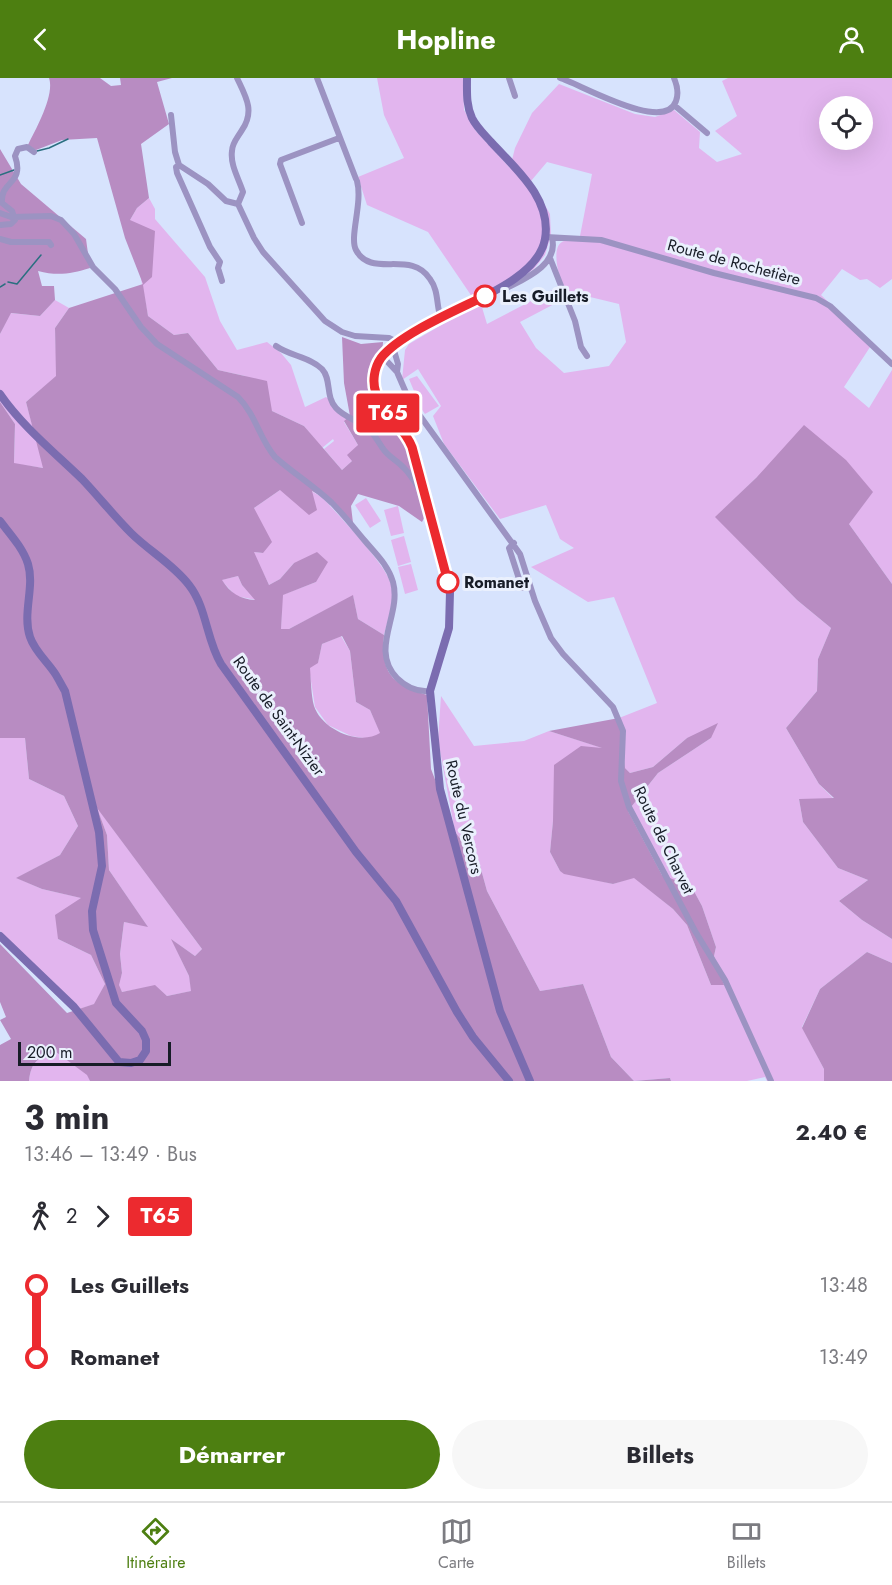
<!DOCTYPE html>
<html lang="fr">
<meta charset="utf-8">
<style>
body{margin:0;font-family:Jost,sans-serif;background:#f7f7f7;color:#2b2b33;height:100vh;display:flex;flex-direction:column;font-size:22px;white-space:nowrap}
*{box-sizing:border-box;margin:0}
p{font-size:20px;color:#7c7c81}
.icon{flex:none;width:33px;height:33px;fill:none;stroke:currentColor;stroke-width:2;stroke-linecap:round;stroke-linejoin:round}
.map{position:relative;height:1003px;overflow:hidden}
.side{display:flex;flex-direction:column;background:#fff;flex:1}
.side>*{flex:none}
.badge{padding:0 12px;border-radius:4px;font-size:21px;line-height:39px}
.tools{position:absolute;left:819px;top:18px;display:grid;gap:12px}
.tools a{display:grid;place-items:center;width:54px;height:54px;border-radius:50%;background:#fff;box-shadow:0 6px 24px #0002;font-size:30px}
.scale{position:absolute;left:18px;bottom:15px;width:153px;box-sizing:border-box;padding-left:6px;border:3px solid #171c27;border-top:0;font-size:16px;line-height:21px;white-space:nowrap;color:#171c27;-webkit-text-stroke:4px #eaf0fd;paint-order:stroke}
.map>.badge{position:absolute;translate:-50% -50%;box-shadow:0 0 0 3px #fff}
.legs{display:flex;align-items:center;gap:9px;height:66px;padding:0 24px;font-size:20px}
.legs p{margin-inline-start:auto}
.head{display:flex;align-items:center;justify-content:space-between;height:102px;padding:0 24px}
h1{font-size:33px;font-weight:700;line-height:45px}
.primary-button{display:flex;gap:12px;margin-top:auto;padding:12px 24px}
.primary-button a{flex:1;height:69px;border-radius:36px;background:#4d7f11;color:#fff;font-size:24px;font-weight:700;line-height:69px;text-align:center}
.primary-button a+a{background:#f7f7f7;color:#2b2b33}
ul{padding:0 24px;list-style:none}
li{display:flex;align-items:center;gap:21px;height:72px;font-size:22px}
li i{display:grid;place-items:center;width:9px;height:100%;margin:0 8px;background:currentColor}
li i::after{content:'';width:15px;height:15px;margin:-8px;border:4px solid;border-radius:50%;background:#fff}
li p{margin-inline-start:auto}
li:first-child i{background:linear-gradient(#0000 50%,currentColor 0)}
li:last-child i{background:linear-gradient(currentColor 50%,#0000 0)}
header{display:flex;justify-content:space-between;align-items:center;height:78px;padding:0 24px;background:#4d7f11;color:#fff;font-size:27px;font-weight:700}
.tabs{display:flex;justify-content:space-around;align-items:center;height:84px;border-top:2px solid #e1e1e2;background:#fff;font-size:16px;color:#7c7c81}
.tabs a{display:grid;justify-items:center;gap:3px}
.tabs .on{color:#4d7f11}
.map>svg:first-child{display:block}
.green{fill:#e2b5ee;fill-rule:evenodd}
.forest{fill:#b88cc2;fill-rule:evenodd}
.lines{fill:none;stroke-linecap:round;stroke-linejoin:round}
.stream{stroke:#2a6f80;stroke-width:1.5}
.street{stroke:#9c93c2;stroke-width:6}
.secondary{stroke:#7b6cb0;stroke-width:8}
.line-1-casing{stroke:#fff;stroke-width:14}
.line-1{stroke:#ec2a2f;stroke-width:9}
.stop-1-dot{fill:#fff;stroke:#ec2a2f;stroke-width:3}
.labels{text-anchor:middle;dominant-baseline:central;stroke-width:6;stroke-linejoin:round;paint-order:stroke}
.street-label{font-size:16px;fill:#171c27;stroke:#eaf0fd}
.stop-label{font-size:16px;font-weight:bold;fill:#171c27;stroke:#eaf0fd;text-anchor:start}
</style>
<header><svg class="icon" aria-label="back" viewBox="0 0 24 24"><path d="M15 5l-7 7 7 7"/></svg>Hopline<svg class="icon" aria-label="person" viewBox="0 0 24 24"><circle cx="12" cy="8" r="4"/><path d="M4 21q1-7 8-7t8 7"/></svg></header>
<div class="map">
<svg width="892" height="1003" viewBox="0 0 892 1003">
<rect width="100%" height="100%" fill="#d7e3fd"/>
<path class="green" d="M377 0H463L464 32 476 53 510 90 515 70 532 35 559 6 635 36 655 39 674 32 700 54 699 70 717 84 742 76 715 53 737 38 722 3 728 0H892V201L880 210 867 201 860 202 842 191 821 217 872 266 844 309 869 330 892 292V506L849 446 757 399 716 439 797 522 831 550 818 581 817 613 786 650 819 706 834 721H799L803 744 838 790 868 802 839 823 862 842 892 861V885L867 874 820 911 802 949 824 991V1003H767L765 999 747 1003H671L670 1000 634 1003 611 979 583 906 540 913 487 813 479 784 455 754 438 662 441 618 474 668 524 663 549 653 606 671 553 743 550 774 560 793 613 806 634 799 673 831 687 847 711 907 723 906 714 878 716 869 702 828 689 804 675 803 662 797 628 733 658 695 711 660H687L653 689 630 695 625 690 619 640 657 625 614 519 588 524 531 489 574 470 560 461 546 427 500 441 444 366 433 338 441 328 418 291 402 302 405 272 409 266 477 226 428 154 367 127 358 99 404 80 384 37ZM830 28H862V62H830ZM547 84 592 96 580 158 577 161C573 162 565 162 562 164 551 170 559 198 562 207L487 246 481 226 534 191 545 177 551 157 550 136 531 103ZM586 218 619 226 626 264 609 288 564 295 536 270 520 244 560 223Z
M149 120 155 131V141L205 199 220 243 237 272 267 264 281 275 291 287 305 329 326 319 350 338 344 344 358 367 352 383 342 392 324 371 334 363 333 361 322 370 304 348 272 333 245 298 218 292 188 255 174 257 148 238 130 142 137 130Z
M55 222 69 230 55 250 57 298 26 324 44 390 14 386 15 346 0 324V256L10 235 40 238Z
M417 298 439 328 425 336 411 316 414 313 409 301Z
M280 412 311 413 322 419C338 437 385 485 391 506 395 523 388 541 384 557L358 541 353 518 289 551H281L282 517 316 504 294 485 280 501 269 507 253 474 263 475 254 430Z
M366 420 381 443 370 450 355 427Z
M398 428 404 455 391 458 384 432Z
M404 458 411 484 398 488 391 462Z
M411 486 418 512 405 516 398 489Z
M238 498 242 507 256 522 236 518 221 502Z
M341 558 350 573 356 624 370 632 381 656 370 661 351 658 328 647 315 629 309 590 318 584 322 566Z
M0 660H25L29 701 64 718 78 748 60 777 17 800 42 811 82 820 58 861 91 877 105 906 95 926 80 931 0 853Z
M96 728 202 871 195 878 172 862 189 898 192 913 167 918 155 908 122 914 118 907 122 895 120 876 124 844 147 848 109 792 107 757Z
M56 974 88 997 90 1003H29C31 984 38 979 56 974Z"/>
<path class="forest" d="M49 0H100L111 8 121 7 120 0H172L157 4 169 46 141 66 149 120 137 130 130 142 155 153 152 199 143 207 148 238 174 257 188 255 218 292 267 303 272 333 304 348 342 392 352 383 347 377 358 367 344 343 350 338 344 305 342 259 361 266 383 264C383 278 368 295 370 307 375 333 392 339 403 361 414 381 422 403 432 424L422 444 399 428 358 416 351 428 353 445 337 427 312 413 317 432 309 437 280 412 254 430 272 464 263 475 254 474 269 507 280 501 294 485 317 474 328 484 316 504 283 517 281 551H289L353 517 358 541 384 557C381 595 391 606 427 617L431 691 455 754 479 784 487 813 540 913 583 906 611 979 634 1003 670 1000 671 1003H90L87 997 56 974C38 979 31 984 29 1003H0V967L11 961 0 942 6 939 0 924V866L67 935 94 926 105 906 91 877 58 861 55 837 81 820 42 811 16 800 60 777 78 748 64 718 29 701 25 660H0V324L15 346 14 385 43 390 26 324 56 298 55 250 69 230 143 206 125 160 97 60 62 62 36 72 28 67C36 51 55 17 49 0ZM238 498 242 507 255 522C240 521 230 515 222 502ZM342 558 350 573 356 624 370 632 380 655C360 668 322 652 314 628 311 617 311 602 310 590L318 585 322 566ZM97 730 202 871 195 878 171 861 189 898 191 913 167 918 155 907 122 914 119 907 122 895 120 876 124 844 148 849 109 792 107 757Z
M0 71 21 106 86 161 90 190C71 196 57 198 38 193L42 208H54L55 222 40 238 11 235 0 256Z
M804 347 846 382 873 414 849 446 892 506V861L862 842 839 823 868 802 838 790 803 744 799 721 834 720 819 706 786 650 817 613 818 581 831 550 797 522 715 439 757 399Z
M619 640 625 690 630 695 653 689 687 660 718 645 711 660 658 695 628 733 662 797 675 802 689 804 702 828 716 869 714 878 724 907H711L687 847 673 831 634 800 613 806 564 796 560 793 550 774 553 743 554 687 581 668 602 670 549 653Z
M867 874 892 885V1003H824V991L802 950 820 911Z"/>
<g class="lines">
<path class="stream" d="M37 73 49 70 68 61
M0 97 14 92
M8 204 17 206 41 177
M0 209 5 206"/>
<path class="street" d="M237 0C246 19 255 33 242 52 238 59 232 65 232 73 230 87 239 101 243 114L238 126
M317 0 356 101
M509 0 515 18
M560 0C580 6 665 56 676 23 679 15 677 7 674 0
M674 27 707 55
M171 37 175 74 179 87 208 106 226 123 238 126
M179 87 176 89 177 95 210 169 220 184 218 190 222 203
M357 103C363 125 349 159 356 172 371 201 411 171 430 201 439 213 436 227 441 241
M238 126 254 160 263 174 325 243 342 254 355 258 389 260 393 262 396 267
M0 135 11 139 51 138 61 142 74 156 93 189 115 211 141 249 157 266 238 319C256 337 259 360 275 379 293 395 314 408 332 425 344 437 354 450 365 463 376 476 388 487 393 504 402 537 369 571 397 600 406 609 418 614 430 613
M14 139 12 133 2 125C0 102 25 107 15 78L18 71 27 69 34 74
M302 145 280 86 281 82 339 60
M0 147 11 146 15 142 14 139
M546 159 601 162 714 195 816 220 830 228 892 286
M0 161 11 164H49L51 167
M550 180 575 243 581 269 587 278
M501 210 505 211C524 201 559 187 552 160
M276 268C290 278 310 279 322 291 332 302 325 318 336 330 344 339 357 342 367 350 375 356 378 364 384 372 389 379 398 383 404 390 412 398 417 408 423 417
M393 269 398 286 397 294
M383 279 397 294 410 324 520 476 535 523 551 560 563 576 613 629 623 653 621 703 629 729 695 853 725 902 771 1003
M514 465 509 470 522 510"/>
<path class="secondary" d="M467 0C467 14 466 27 472 40 477 50 485 57 492 65 516 91 552 121 545 161 534 226 364 244 374 308 378 333 403 346 412 369L450 514 449 550 430 613 440 711 500 933 530 1003
M0 316C22 348 54 374 82 401 99 419 114 438 131 455 149 473 173 486 189 507 207 530 206 561 221 586L356 774 396 823 457 934 473 959 509 1003
M0 443C10 456 23 470 28 486 35 509 22 535 30 559 35 574 48 584 56 597 59 602 62 608 65 613L99 754 102 788 92 833 93 852 116 925 142 953 146 962V973L140 982 131 985 119 984 74 929 0 858"/>
</g>
<g class="lines">
<defs>
<path id="line-1" d="M448 504 412 369C404 348 383 336 376 315 372 304 374 290 381 280 400 256 457 232 485 218"/>
</defs>
<use href="#line-1" class="line-1-casing"/>
<use href="#line-1" class="line-1"/>
</g>
<g class="stop-1-dot">
<circle cx="485" cy="218" r="10"/>
<circle cx="448" cy="504" r="10"/>
</g>
<g class="labels">
<g class="street-label">
<text transform="translate(734 184) rotate(15)">Route de Rochetière</text>
<text transform="translate(279 638) rotate(54)">Route de Saint-Nizier</text>
<text transform="translate(464 739) rotate(77)">Route du Vercors</text>
<text transform="translate(664 762) rotate(64)">Route de Charvet</text>
</g>
<g class="stop-label">
<text x="502" y="218">Les Guillets</text>
<text x="464" y="504">Romanet</text>
</g>
</g>
</svg>
<div class="tools">
<a><svg class="icon" aria-label="locate" viewBox="0 0 24 24"><circle cx="12" cy="12" r="6"/><path d="M12 2v4M12 18v4M2 12h4M18 12h4"/></svg></a>
</div>
<div class="scale">200 m</div>
<b class="badge" style="left:388px;top:335px;background:#ec2a2f;color:#fff">T65</b>
</div>
<section class="side">
<div class="head"><div><h1>3 min</h1><p>13:46 – 13:49 · Bus</p></div><b>2.40 €</b></div>
<div class="legs"><svg class="icon" aria-label="walk" viewBox="0 0 24 24"><circle cx="13" cy="4" r="2"/><path d="M13 8l-2 6 4 7M11 14l-3 7M7 12l3-4h3l4 4"/></svg>2<svg class="icon" aria-label="forward" viewBox="0 0 24 24"><path d="M9 5l7 7-7 7"/></svg><b class="badge" style="background:#ec2a2f;color:#fff">T65</b></div>
<ul>
<li><i style="color:#ec2a2f"></i><b>Les Guillets</b><p>13:48</p></li>
<li><i style="color:#ec2a2f"></i><b>Romanet</b><p>13:49</p></li>
</ul>
<div class="primary-button"><a>Démarrer</a><a>Billets</a></div>
</section>
<nav class="tabs">
<a class="on"><svg class="icon" aria-label="directions" viewBox="0 0 24 24"><path d="M12 3l9 9-9 9-9-9zM9 14v-3h6M13 9l2 2-2 2"/></svg>Itinéraire</a>
<a><svg class="icon" aria-label="map" viewBox="0 0 24 24"><path d="M3 6l6-2 6 2 6-2v14l-6 2-6-2-6 2zM9 4v14M15 6v14"/></svg>Carte</a>
<a><svg class="icon" aria-label="tickets" viewBox="0 0 24 24"><path d="M3 7h18v10H3zM15 7v10"/></svg>Billets</a>
</nav>
